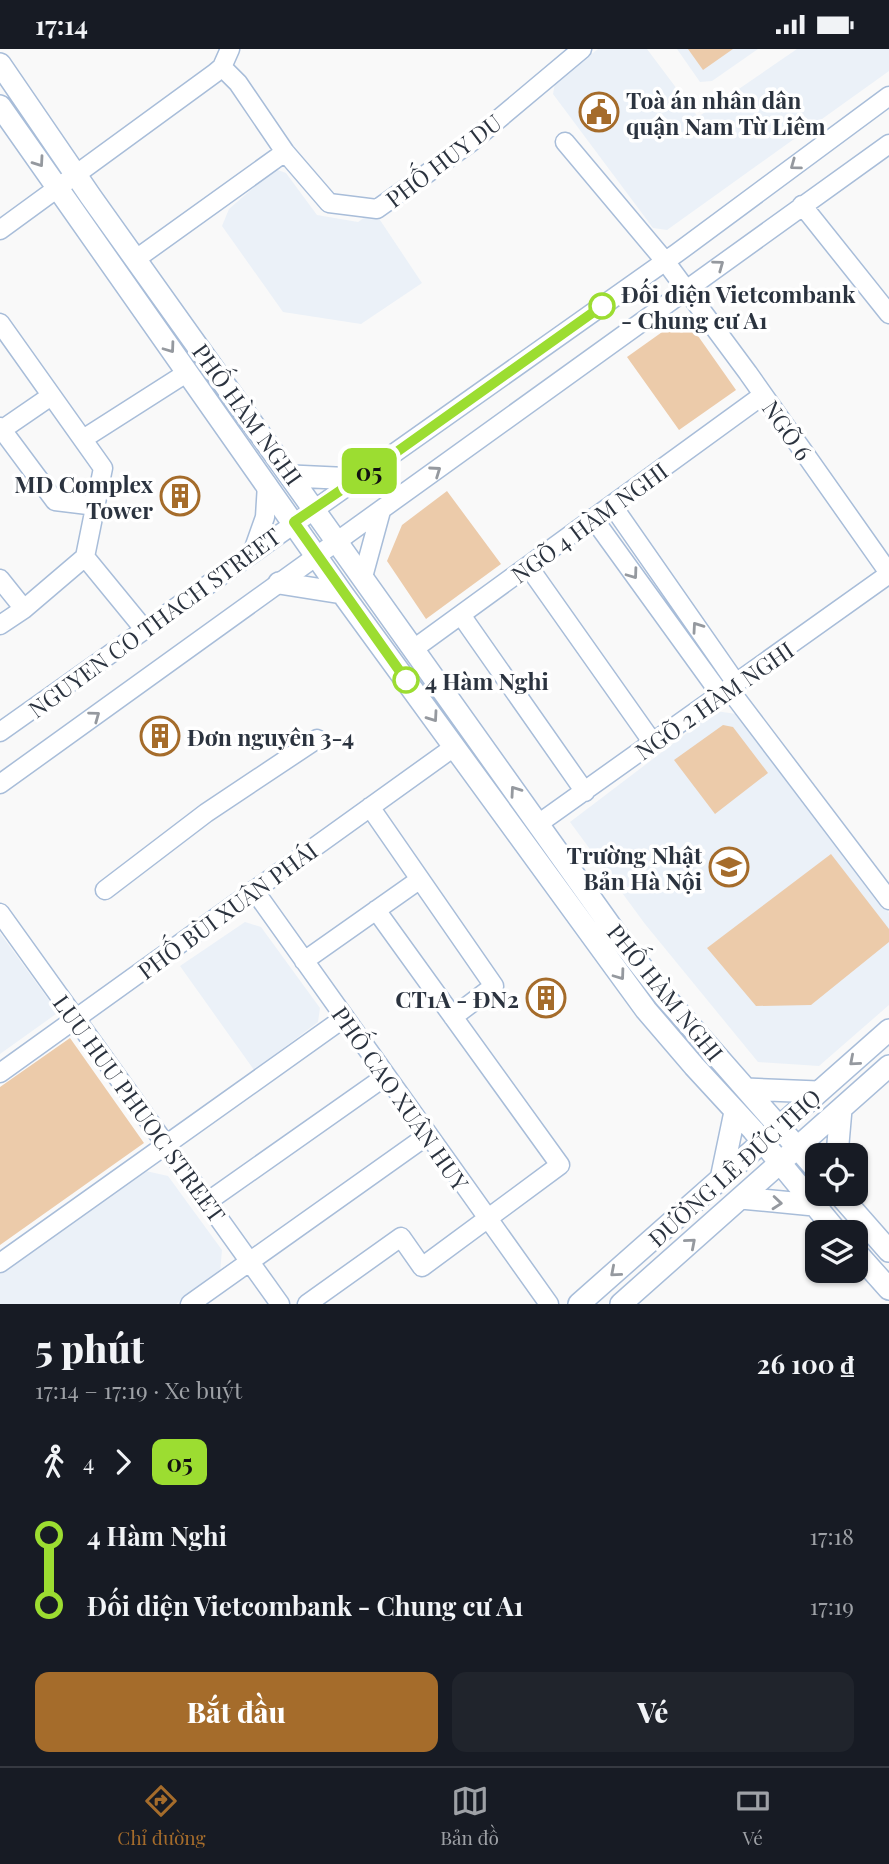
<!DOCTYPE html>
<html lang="vi">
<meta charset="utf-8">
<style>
body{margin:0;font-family:"Playfair Display",serif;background:#20242c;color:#f1f3f6;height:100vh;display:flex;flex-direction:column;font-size:26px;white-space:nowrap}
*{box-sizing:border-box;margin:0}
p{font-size:23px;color:#9ea1a6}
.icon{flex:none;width:38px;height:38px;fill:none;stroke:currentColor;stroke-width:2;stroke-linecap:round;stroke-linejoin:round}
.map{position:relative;height:1255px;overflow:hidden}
.drawer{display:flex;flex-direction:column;background:#171b24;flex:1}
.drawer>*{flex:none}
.badge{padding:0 14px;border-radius:10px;font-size:24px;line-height:46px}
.fabs{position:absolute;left:805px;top:1094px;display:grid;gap:14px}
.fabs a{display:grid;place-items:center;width:63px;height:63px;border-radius:14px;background:#171b24;box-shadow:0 2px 5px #0004;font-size:35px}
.map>.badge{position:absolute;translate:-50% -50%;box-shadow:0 0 0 4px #fff}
.legs{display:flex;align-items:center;gap:10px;height:77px;padding:0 35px;font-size:23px}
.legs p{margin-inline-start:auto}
.summary{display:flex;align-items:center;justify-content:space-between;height:119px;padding:0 35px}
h1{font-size:38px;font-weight:800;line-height:52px}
.button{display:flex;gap:14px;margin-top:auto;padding:14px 35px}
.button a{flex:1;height:80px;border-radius:14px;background:#a56c2b;color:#fff;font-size:28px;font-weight:800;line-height:80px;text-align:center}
.button a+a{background:#20242c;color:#f1f3f6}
ul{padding:0 35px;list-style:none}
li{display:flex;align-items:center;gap:24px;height:70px;font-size:26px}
li i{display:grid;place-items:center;width:10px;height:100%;margin:0 9px;background:currentColor}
li i::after{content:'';width:18px;height:18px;margin:-9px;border:5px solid;border-radius:50%;background:#171b24}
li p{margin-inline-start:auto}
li:first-child i{background:linear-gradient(#0000 50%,currentColor 0)}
li:last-child i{background:linear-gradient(currentColor 50%,#0000 0)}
.status{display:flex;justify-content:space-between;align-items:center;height:49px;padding:0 35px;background:#171b24;direction:ltr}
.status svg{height:19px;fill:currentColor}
.menu{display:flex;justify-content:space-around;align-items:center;height:98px;border-top:2px solid #363941;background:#171b24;font-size:19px;color:#9ea1a6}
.menu a{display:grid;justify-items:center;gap:4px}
.menu .current{color:#a56c2b}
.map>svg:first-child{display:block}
.built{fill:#ebf1f8}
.green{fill:#eccbaa}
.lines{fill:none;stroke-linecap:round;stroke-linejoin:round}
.minor-casing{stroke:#a8bdd9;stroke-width:21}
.major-casing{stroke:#a8bdd9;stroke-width:24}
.minor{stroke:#fff;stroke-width:18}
.major{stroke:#fff;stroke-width:21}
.oneway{stroke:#95999f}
.line-1-casing{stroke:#fff;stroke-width:16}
.line-1{stroke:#9cdd31;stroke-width:10}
.stop-1-dot{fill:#fff;stroke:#9cdd31;stroke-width:3.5}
.labels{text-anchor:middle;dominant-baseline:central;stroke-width:7;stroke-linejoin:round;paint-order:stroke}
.poi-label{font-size:23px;font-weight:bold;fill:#2b333f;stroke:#fff;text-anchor:end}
.street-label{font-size:23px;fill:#2b333f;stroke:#fff}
.stop-label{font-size:23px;font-weight:bold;fill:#2b333f;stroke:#fff;text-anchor:start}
</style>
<div class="status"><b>17:14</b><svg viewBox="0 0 49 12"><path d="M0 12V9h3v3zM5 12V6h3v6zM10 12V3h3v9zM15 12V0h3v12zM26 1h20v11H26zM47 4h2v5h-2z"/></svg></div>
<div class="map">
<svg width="889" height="1255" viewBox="0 0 889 1255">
<rect width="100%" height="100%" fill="#f9f9f9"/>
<path class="built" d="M598 0H647L698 68 797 0H889V22L667 181 653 179 553 45 555 34Z
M677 0H758L712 32 700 33Z
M275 120 286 124 317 166 358 173 374 162 422 234 361 275 283 263 222 177 229 160Z
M716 662 736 665 889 864V956L819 1017 758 1013 645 875 570 773Z
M245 873 261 878 320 959 318 973 254 1021 180 917Z
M0 884 56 961V965L0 1005Z
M146 1122 168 1127 222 1201 220 1224 176 1255H0V1225Z"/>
<path class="green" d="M688 0H733L703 21Z
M672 276 691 277 736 341 679 381 627 308Z
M447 442 501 515 426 570 387 512 402 476Z
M723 676 733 678 768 724 715 765 674 711Z
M831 805 889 880V893L811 956 756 957 707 899Z
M70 989 144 1094 0 1196V1038Z"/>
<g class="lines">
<defs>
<path id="minor" d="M222 18 238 34 285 103 329 154 377 160 470 94 582 0
M565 93 665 212 748 324 889 524
M802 156 889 265
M0 181 215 24 222 18 230 0
M136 210 285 103
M0 274 103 419 85 508 24 560 0 576
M0 378 55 452 96 457
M0 382 51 347
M83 390 188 323
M612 456 736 634
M593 469 721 646
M253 502 265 468 267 435
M85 508 144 580
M528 517 653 694
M363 528 381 462
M0 530 24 560
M461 566 585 743
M415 599 763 346
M729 640 889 851
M0 683 677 204 889 47
M0 735 889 95
M370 758 494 937 453 968
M538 775 889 525
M105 841 206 764 317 690
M254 841 549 1255
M0 864 280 1255
M304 912 419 831
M0 1024 454 698
M207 1153 386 1027
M0 1214 344 969
M190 1255 428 1086
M307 1255 401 1188 422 1218 560 1116 376 861"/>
<path id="major" d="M0 15 91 148 617 886 665 948 817 1121
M0 57 342 544 646 961 694 1017 753 1081 837 1183
M292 427 357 430
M279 534 342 544
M746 1040 818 1043
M837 1106 841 1060
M721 1130 735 1063
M838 1144 889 1202
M741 1149 814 1156
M856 1203 889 1240
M579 1255 889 981
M621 1255 889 1017"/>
</defs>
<use href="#minor" class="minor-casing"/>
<use href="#major" class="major-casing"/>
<use href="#minor" class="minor"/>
<use href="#major" class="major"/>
</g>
<defs><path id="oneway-chevron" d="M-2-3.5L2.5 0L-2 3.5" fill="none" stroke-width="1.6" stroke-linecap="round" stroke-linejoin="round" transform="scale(1.75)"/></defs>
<g class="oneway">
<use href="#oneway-chevron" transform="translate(39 113) rotate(55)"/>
<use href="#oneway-chevron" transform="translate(795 116) rotate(144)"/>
<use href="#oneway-chevron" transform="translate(719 216) rotate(-36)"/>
<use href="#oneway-chevron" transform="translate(170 299) rotate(54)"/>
<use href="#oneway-chevron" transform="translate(436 422) rotate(-35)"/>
<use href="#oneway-chevron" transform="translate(633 525) rotate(54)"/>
<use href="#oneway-chevron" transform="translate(697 578) rotate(-125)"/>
<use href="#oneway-chevron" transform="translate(95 667) rotate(-36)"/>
<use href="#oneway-chevron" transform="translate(433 668) rotate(55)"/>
<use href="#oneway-chevron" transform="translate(515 742) rotate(-125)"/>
<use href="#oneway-chevron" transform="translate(620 926) rotate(54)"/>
<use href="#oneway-chevron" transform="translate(854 1012) rotate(139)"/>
<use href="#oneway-chevron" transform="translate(777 1154) rotate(5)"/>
<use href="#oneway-chevron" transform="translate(691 1194) rotate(-41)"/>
<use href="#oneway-chevron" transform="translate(615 1223) rotate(139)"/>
</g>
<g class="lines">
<defs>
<path id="line-1" d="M406 631 294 473 384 412 602 257"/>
</defs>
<use href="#line-1" class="line-1-casing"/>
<use href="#line-1" class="line-1"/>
</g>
<defs>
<symbol id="civic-ring" viewBox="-11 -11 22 22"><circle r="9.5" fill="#fff" stroke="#a56c2b" stroke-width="1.5"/><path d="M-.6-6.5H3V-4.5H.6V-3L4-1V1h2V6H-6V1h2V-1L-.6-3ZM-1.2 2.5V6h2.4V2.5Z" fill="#a56c2b"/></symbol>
<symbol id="building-ring" viewBox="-11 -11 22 22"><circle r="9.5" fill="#fff" stroke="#a56c2b" stroke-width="1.5"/><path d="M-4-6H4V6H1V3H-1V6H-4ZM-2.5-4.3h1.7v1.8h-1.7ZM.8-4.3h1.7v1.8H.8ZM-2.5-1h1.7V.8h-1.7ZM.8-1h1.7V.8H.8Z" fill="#a56c2b"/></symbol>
<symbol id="school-ring" viewBox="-11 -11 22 22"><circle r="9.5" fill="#fff" stroke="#a56c2b" stroke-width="1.5"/><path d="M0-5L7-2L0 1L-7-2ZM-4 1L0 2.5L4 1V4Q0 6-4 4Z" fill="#a56c2b"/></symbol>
</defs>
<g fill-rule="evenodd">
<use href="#civic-ring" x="577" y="41" width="44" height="44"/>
<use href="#building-ring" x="158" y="425" width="44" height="44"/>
<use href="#building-ring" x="138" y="665" width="44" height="44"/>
<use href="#school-ring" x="707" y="796" width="44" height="44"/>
<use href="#building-ring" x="524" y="927" width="44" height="44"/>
</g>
<g class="stop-1-dot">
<circle cx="602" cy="257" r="12"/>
<circle cx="406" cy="631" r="12"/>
</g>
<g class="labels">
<g class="poi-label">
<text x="626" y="50" text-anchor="start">Toà án nhân dân<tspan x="626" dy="26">quận Nam Từ Liêm</tspan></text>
<text x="153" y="434">MD Complex<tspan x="153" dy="26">Tower</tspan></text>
<text x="187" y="687" text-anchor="start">Đơn nguyên 3-4</text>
<text x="702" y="805">Trường Nhật<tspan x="702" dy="26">Bản Hà Nội</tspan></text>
<text x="519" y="949">CT1A - ĐN2</text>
</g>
<g class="street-label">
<text transform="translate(443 111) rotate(-37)">PHỐ HUY DU</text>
<text transform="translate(248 365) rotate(54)">PHỐ HÀM NGHI</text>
<text transform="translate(788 381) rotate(55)">NGÕ 6</text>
<text transform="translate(589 473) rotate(-36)">NGÕ 4 HÀM NGHI</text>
<text transform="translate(154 573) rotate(-36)">NGUYEN CO THACH STREET</text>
<text transform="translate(714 651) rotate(-35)">NGÕ 2 HÀM NGHI</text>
<text transform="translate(227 861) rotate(-36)">PHỐ BÙI XUÂN PHÁI</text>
<text transform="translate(666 943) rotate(51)">PHỐ HÀM NGHI</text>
<text transform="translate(401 1049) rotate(55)">PHỐ CAO XUÂN HUY</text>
<text transform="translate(140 1059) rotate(54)">LUU HUU PHUOC STREET</text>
<text transform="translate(734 1118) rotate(-42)">ĐƯỜNG LÊ ĐỨC THỌ</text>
</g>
<g class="stop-label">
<text x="621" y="244">Đối diện Vietcombank<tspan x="621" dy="26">- Chung cư A1</tspan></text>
<text x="425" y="631">4 Hàm Nghi</text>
</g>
</g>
</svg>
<div class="fabs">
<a><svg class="icon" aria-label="locate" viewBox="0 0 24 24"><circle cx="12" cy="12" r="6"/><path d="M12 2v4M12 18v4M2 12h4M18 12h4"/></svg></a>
<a><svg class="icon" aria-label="layers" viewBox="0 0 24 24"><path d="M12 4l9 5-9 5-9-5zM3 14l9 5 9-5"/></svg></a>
</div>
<b class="badge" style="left:369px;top:422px;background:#9cdd31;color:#111">05</b>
</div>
<section class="drawer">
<div class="summary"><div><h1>5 phút</h1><p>17:14 – 17:19 · Xe buýt</p></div><b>26 100 ₫</b></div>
<div class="legs"><svg class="icon" aria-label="walk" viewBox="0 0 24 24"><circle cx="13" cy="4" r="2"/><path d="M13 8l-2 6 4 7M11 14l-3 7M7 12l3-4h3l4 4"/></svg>4<svg class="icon" aria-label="forward" viewBox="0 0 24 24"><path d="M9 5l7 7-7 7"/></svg><b class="badge" style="background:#9cdd31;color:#111">05</b></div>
<ul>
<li><i style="color:#9cdd31"></i><b>4 Hàm Nghi</b><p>17:18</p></li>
<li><i style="color:#9cdd31"></i><b>Đối diện Vietcombank - Chung cư A1</b><p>17:19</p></li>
</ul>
<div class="button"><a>Bắt đầu</a><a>Vé</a></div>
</section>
<nav class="menu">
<a class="current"><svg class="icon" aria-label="directions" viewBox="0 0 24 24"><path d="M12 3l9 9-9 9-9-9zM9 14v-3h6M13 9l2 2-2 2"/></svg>Chỉ đường</a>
<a><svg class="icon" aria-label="map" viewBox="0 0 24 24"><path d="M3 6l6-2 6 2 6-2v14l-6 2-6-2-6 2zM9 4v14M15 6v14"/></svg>Bản đồ</a>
<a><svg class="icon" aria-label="tickets" viewBox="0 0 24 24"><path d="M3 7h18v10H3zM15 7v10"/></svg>Vé</a>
</nav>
